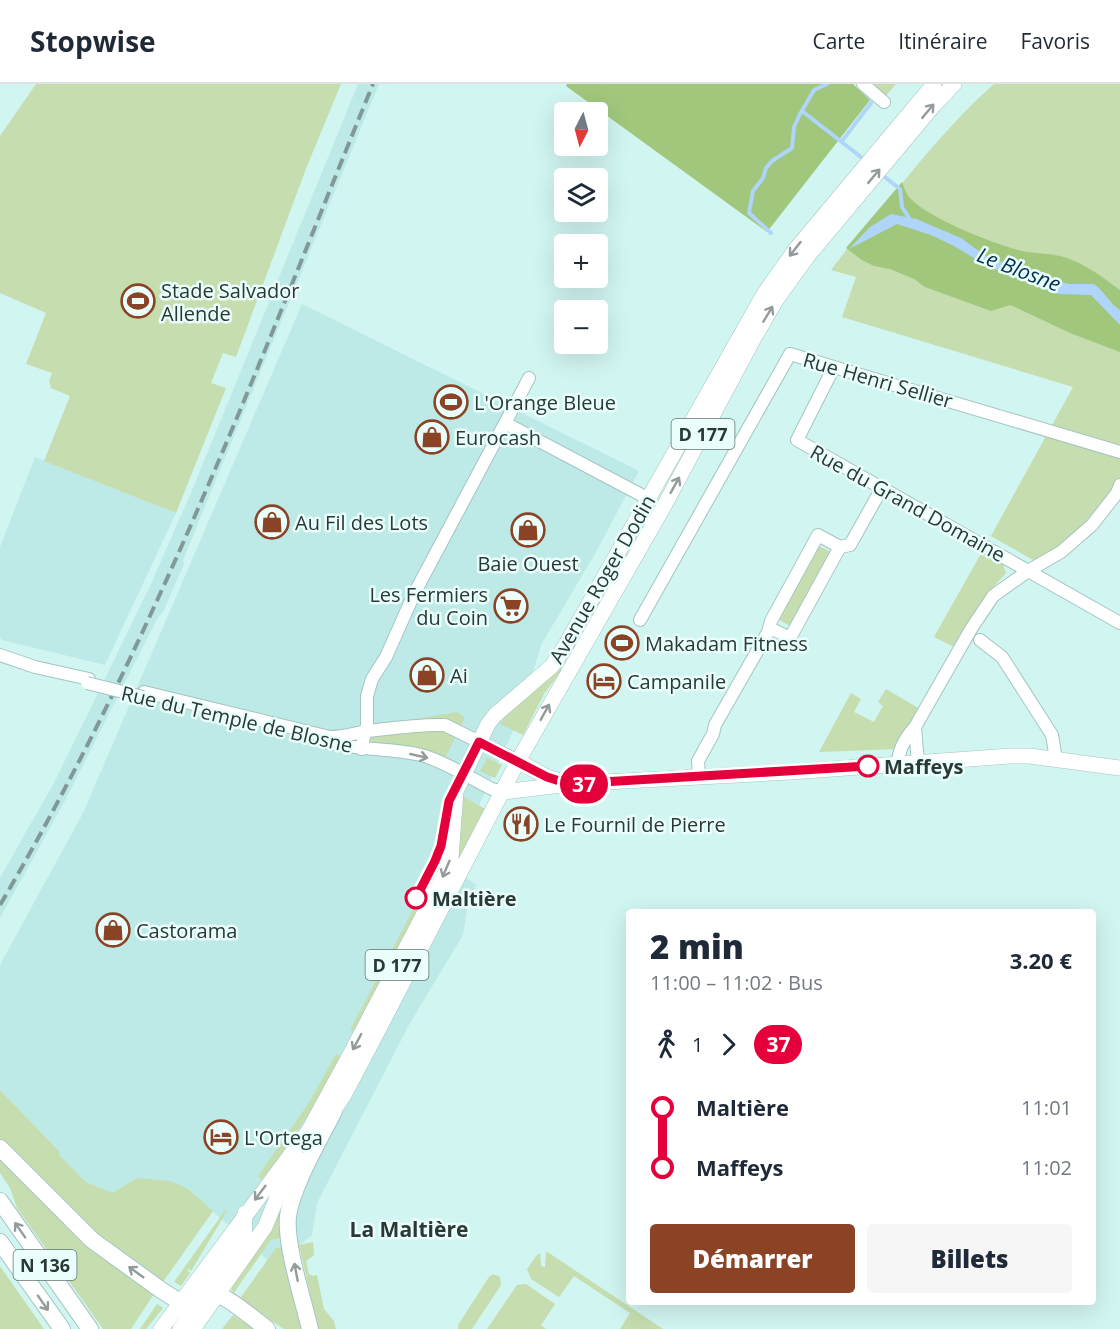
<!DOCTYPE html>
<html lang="fr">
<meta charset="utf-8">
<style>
body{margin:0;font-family:"Open Sans",sans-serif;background:#f6f6f7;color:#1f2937;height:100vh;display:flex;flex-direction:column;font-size:22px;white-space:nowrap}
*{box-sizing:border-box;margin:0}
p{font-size:20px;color:#747a83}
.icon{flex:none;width:33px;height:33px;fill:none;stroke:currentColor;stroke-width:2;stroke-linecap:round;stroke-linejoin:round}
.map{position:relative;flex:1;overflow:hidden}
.details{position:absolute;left:626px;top:825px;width:470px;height:396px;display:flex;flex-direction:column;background:#fff;border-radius:6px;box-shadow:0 6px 24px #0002}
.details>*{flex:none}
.badge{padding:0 12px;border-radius:20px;font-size:21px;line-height:39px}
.needle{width:39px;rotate:186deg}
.controls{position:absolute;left:554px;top:18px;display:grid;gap:12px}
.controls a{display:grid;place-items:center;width:54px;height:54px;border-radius:6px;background:#fff;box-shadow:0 6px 24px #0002;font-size:30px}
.map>.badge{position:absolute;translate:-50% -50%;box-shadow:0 0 0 3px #fff}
.legs{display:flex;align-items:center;gap:9px;height:66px;padding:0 24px;font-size:20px}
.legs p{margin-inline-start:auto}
.summary{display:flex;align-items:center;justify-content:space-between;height:102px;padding:0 24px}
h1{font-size:33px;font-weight:800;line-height:45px}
.primary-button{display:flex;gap:12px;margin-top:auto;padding:12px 24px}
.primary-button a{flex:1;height:69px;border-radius:6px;background:#8b4325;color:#fff;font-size:24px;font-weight:800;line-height:69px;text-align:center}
.primary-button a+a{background:#f6f6f7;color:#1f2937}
ul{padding:0 24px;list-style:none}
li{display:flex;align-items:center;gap:21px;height:60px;font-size:22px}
li i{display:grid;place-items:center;width:9px;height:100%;margin:0 8px;background:currentColor}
li i::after{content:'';width:15px;height:15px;margin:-8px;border:4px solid;border-radius:50%;background:#fff}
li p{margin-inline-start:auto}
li:first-child i{background:linear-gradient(#0000 50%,currentColor 0)}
li:last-child i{background:linear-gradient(currentColor 50%,#0000 0)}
header{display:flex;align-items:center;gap:36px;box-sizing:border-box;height:84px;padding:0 30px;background:#fff;border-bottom:2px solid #e0e1e3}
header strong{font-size:28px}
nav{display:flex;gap:33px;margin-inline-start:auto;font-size:21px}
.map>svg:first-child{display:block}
.built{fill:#bdeae6}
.green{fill:#c5ddaf}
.forest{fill:#a1c77c}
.water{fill:#afd5fa}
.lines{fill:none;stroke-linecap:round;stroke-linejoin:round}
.stream{stroke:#afd5fa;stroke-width:4}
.minor-casing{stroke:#a3c5c2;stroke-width:14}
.major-casing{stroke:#a3c5c2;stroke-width:16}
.highway-casing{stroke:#a3c5c2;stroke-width:18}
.minor{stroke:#fff;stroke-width:12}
.major{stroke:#fff;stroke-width:15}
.highway{stroke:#fff;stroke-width:16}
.rail{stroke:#809997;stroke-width:4;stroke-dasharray:12 6;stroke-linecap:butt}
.minor-bridge-casing{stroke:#a3c5c2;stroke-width:14;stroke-linecap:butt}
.minor-bridge{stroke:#fff;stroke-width:12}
.oneway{stroke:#949c9b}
.line-1-casing{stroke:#fff;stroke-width:14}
.line-1{stroke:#e4003a;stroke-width:9}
.stop-1-dot{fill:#fff;stroke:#e4003a;stroke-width:3}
.labels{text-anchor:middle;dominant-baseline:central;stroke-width:5;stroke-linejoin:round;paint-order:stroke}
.shield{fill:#eafffc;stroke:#647472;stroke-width:1.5}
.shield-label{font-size:18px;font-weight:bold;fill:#2a3837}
.poi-label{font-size:20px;fill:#2a3837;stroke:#eafffc;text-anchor:start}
.street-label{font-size:20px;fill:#2a3837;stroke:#eafffc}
.stop-label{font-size:20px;font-weight:bold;fill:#2a3837;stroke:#eafffc;text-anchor:start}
.water-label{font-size:21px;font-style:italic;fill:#002e53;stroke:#eafffc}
.neighbourhood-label{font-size:21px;font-weight:bold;fill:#2a3837;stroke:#eafffc}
</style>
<header>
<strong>Stopwise</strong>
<nav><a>Carte</a><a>Itinéraire</a><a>Favoris</a></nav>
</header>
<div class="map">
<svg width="1120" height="1245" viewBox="0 0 1120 1245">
<rect width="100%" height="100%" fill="#d1f5f1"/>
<path class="built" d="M358 0H379L183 476 184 480 163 528 158 533 67 713 0 834V794L55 697 151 500 193 404Z
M302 220 639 387 595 470 542 559 517 638 451 783 476 801 467 824 463 851 411 937 317 1119 312 1151 274 1182 188 1105 137 1094 114 1108H109L86 1098 59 1071V1067L0 1006V881L83 729Z
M35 373 176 429 105 581 2 556 0 553V463Z"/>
<path class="green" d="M36 0H341L307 82 236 273 223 269 211 299 226 304 176 429 44 377 70 312 51 304 49 297 52 289 26 280 46 229 0 209V52Z
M868 0H896L885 13Z
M994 0H1120V401L1061 468 1033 476 991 452 1073 303 842 233 856 193 831 186C854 155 879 127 904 97 932 63 961 29 994 0Z
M819 462 831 468 790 542 778 535Z
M983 466 1002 478 1006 489 986 511 956 564 934 553Z
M565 579 564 583 544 610 523 651 500 640C514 616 547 601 565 579Z
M886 605 920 625 896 665 819 668 851 609 861 615 854 628 874 638 883 622 878 618Z
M457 628 465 634 461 641C441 631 419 636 397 638Z
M422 646H444L456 652 445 674 372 659 371 652Z
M487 674 502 681 495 694 480 687Z
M462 712 487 726 454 790 459 765Z
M439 776 442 782 356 949 350 946Z
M336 970 343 973 313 1024 263 1097 258 1092 310 1017Z
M0 1006 59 1067V1071L86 1098 110 1108H114L137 1094 170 1097 188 1105 213 1127 163 1198 107 1159 0 1054Z
M0 1070 154 1210 131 1245H103L17 1124 10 1104 0 1089Z
M284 1107V1153L271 1156 233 1210 231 1202Z
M226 1125 227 1127 191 1187 189 1185 187 1186 190 1189 181 1202 174 1198Z
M313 1158 314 1171 306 1177 309 1190 313 1192 317 1191 324 1225 334 1237 336 1245H318L299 1161Z
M287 1162 306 1245H284L243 1218 241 1213 276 1164Z
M546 1168 549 1169 663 1245H620L630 1229 574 1192 559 1213 531 1195 527 1185 536 1172 540 1169 541 1182 545 1183Z
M0 1182 44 1245H0Z
M493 1190 500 1193 501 1201 472 1245H458V1241L489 1193Z
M526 1200 555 1220 541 1241 546 1245H487L517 1201Z
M157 1220 163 1224 146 1245H140Z
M233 1231 255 1245H222Z"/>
<path class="forest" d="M567 0H853L870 16 767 148 566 2Z
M902 98C904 103 906 110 910 114 928 134 992 159 1018 166 1033 170 1050 169 1064 173 1084 179 1104 194 1120 206V268L1070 249 1015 223 1010 221 991 227 925 203 914 195 890 185 874 182 862 176 846 164Z"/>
<path class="water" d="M891 130 916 135 961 154 987 173 1061 198 1069 200H1094C1105 208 1109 219 1120 226V241L1091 211 1059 210 987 182 954 162 931 151 897 140 849 165 870 143Z"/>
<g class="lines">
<path class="stream" d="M802 27 866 77
M842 57 871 19
M881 90 900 105 902 123 909 134
M771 149 749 129 753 107 763 94 766 84 772 77 792 64 794 43 800 30 814 6 827 0"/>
<defs>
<path id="minor" d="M863 0 884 18
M834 283 797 356 1120 539
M505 339 649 415
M640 536 790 270 1120 368
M770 544 790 554 840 463
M980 556 1002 573 1052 651 1055 669 1054 676
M0 571 35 583 89 595
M144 608 330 653C343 653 355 649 368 647 393 644 420 640 445 641L518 677
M915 643 971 545 993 512 1028 487 1061 468 1092 441 1117 409 1120 401
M324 658C356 666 389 664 421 671 442 676 472 695 492 705L503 708
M361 665 367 641V612L372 595 386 573 414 510 529 294
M898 680C898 666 906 653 915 643L918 679
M699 693 698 677 713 650 715 641 768 548 771 537 818 451 840 463 850 461 882 404"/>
<path id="major" d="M518 677 547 693 566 699
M503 708 569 700 791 688 1010 672H1030L1120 684
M327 1036 344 1011 372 958 518 677 664 422 754 254 776 216 807 173 934 21 954 0
M161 1245 309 1046 352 967 447 786 451 774 456 707 488 640 495 631 552 582 564 564 764 210 795 166 934 0
M180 1245 244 1155 245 1129
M193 1245 265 1143 285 1094 299 1075"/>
<path id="highway" d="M0 1064 92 1156 161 1206 180 1218C187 1213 194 1209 202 1207 221 1205 252 1234 267 1245
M0 1117 90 1245
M0 1158 62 1245
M310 1245C303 1215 285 1161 288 1132 292 1102 320 1055 334 1027"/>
</defs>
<use href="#minor" class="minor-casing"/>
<use href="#major" class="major-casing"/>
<use href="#highway" class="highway-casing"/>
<use href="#minor" class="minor"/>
<use href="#major" class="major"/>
<use href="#highway" class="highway"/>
<path class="rail" d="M0 821C153 561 259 279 373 0"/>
<defs>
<path id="minor-bridge" d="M87 599 143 613"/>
</defs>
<use href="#minor-bridge" class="minor-bridge-casing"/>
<use href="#minor-bridge" class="minor-bridge"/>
</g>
<defs><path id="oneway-shaft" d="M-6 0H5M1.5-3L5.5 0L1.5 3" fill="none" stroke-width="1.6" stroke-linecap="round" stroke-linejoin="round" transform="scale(1.5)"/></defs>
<g class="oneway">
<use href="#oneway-shaft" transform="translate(928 27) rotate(-50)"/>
<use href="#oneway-shaft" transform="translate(874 92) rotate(-50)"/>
<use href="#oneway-shaft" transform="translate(795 165) rotate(128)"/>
<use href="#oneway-shaft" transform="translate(768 230) rotate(-59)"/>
<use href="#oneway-shaft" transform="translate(675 401) rotate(-61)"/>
<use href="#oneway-shaft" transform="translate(545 628) rotate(-61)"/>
<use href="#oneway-shaft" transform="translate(419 672) rotate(13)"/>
<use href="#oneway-shaft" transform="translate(446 785) rotate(113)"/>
<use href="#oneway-shaft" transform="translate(357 958) rotate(118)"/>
<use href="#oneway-shaft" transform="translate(260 1109) rotate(127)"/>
<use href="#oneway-shaft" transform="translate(20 1146) rotate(-125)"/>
<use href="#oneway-shaft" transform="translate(136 1188) rotate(-144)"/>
<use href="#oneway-shaft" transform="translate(296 1188) rotate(-101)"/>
<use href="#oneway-shaft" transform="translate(43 1219) rotate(55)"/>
</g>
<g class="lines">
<defs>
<path id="line-1" d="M416 814 435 777 441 762 449 717 479 658 547 693 569 700 868 682"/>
</defs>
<use href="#line-1" class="line-1-casing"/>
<use href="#line-1" class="line-1"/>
</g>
<defs>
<symbol id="stadium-ring" viewBox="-11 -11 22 22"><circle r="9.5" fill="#eafffc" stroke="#8b4325" stroke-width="1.5"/><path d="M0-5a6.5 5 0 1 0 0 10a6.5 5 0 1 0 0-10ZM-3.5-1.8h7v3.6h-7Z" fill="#8b4325"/></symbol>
<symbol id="shop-ring" viewBox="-11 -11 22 22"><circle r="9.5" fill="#eafffc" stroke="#8b4325" stroke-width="1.5"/><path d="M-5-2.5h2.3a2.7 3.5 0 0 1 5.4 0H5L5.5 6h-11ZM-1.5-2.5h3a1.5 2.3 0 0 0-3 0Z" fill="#8b4325"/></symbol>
<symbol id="supermarket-ring" viewBox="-11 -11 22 22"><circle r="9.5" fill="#eafffc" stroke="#8b4325" stroke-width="1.5"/><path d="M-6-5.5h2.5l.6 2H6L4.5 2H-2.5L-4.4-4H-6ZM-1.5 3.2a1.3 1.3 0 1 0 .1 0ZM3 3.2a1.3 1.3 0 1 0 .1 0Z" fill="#8b4325"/></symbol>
<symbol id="hotel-ring" viewBox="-11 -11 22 22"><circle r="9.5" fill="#eafffc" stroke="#8b4325" stroke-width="1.5"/><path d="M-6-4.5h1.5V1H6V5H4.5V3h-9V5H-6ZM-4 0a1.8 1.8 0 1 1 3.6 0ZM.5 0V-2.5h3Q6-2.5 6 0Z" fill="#8b4325"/></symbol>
<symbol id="restaurant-ring" viewBox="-11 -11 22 22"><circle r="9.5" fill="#eafffc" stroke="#8b4325" stroke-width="1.5"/><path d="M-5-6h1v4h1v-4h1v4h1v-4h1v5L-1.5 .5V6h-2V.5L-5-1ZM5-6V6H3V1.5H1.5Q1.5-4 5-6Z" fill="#8b4325"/></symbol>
</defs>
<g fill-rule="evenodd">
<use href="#stadium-ring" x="119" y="198" width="38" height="38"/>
<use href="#stadium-ring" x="432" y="299" width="38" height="38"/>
<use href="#shop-ring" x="413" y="334" width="38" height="38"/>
<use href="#shop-ring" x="253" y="419" width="38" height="38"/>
<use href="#shop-ring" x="509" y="427" width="38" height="38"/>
<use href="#supermarket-ring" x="492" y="503" width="38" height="38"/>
<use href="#stadium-ring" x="603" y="540" width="38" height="38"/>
<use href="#shop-ring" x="408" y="572" width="38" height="38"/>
<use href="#hotel-ring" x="585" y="578" width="38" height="38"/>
<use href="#restaurant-ring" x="502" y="721" width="38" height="38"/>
<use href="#shop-ring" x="94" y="827" width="38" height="38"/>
<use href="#hotel-ring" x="202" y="1034" width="38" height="38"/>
</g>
<g class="stop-1-dot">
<circle cx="868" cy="682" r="10"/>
<circle cx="416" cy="814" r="10"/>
</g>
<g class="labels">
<g class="shield">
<rect x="671.5" y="335" width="63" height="30" rx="4.5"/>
<rect x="365.5" y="866" width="63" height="30" rx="4.5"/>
<rect x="13.5" y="1166" width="63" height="30" rx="4.5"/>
</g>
<g class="shield-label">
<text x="703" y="350">D 177</text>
<text x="397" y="881">D 177</text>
<text x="45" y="1181">N 136</text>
</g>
<g class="poi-label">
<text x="161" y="206">Stade Salvador<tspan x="161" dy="23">Allende</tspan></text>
<text x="474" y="318">L'Orange Bleue</text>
<text x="455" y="353">Eurocash</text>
<text x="295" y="438">Au Fil des Lots</text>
<text x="528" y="479" text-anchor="middle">Baie Ouest</text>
<text x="488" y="510" text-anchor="end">Les Fermiers<tspan x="488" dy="23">du Coin</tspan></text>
<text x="645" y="559">Makadam Fitness</text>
<text x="450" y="591">Ai</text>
<text x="627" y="597">Campanile</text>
<text x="544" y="740">Le Fournil de Pierre</text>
<text x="136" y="846">Castorama</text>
<text x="244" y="1053">L'Ortega</text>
</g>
<g class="street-label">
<text transform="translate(878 296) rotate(16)">Rue Henri Sellier</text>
<text transform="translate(908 419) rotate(29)">Rue du Grand Domaine</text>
<text transform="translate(602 495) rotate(-60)">Avenue Roger Dodin</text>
<text transform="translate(237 635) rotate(13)">Rue du Temple de Blosne</text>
</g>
<g class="stop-label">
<text x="884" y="682">Maffeys</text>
<text x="432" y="814">Maltière</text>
</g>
<g class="water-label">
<text transform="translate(1019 185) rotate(21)">Le Blosne</text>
</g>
<g class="neighbourhood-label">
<text x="409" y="1145">La Maltière</text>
</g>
</g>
</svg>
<div class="controls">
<a><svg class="needle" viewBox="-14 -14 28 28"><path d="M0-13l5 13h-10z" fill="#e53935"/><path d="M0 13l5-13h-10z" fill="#747a83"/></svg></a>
<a><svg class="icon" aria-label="layers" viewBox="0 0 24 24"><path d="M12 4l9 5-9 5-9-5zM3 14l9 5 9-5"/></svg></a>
<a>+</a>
<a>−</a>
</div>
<b class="badge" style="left:584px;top:700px;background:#e4003a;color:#fff">37</b>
<section class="details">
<div class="summary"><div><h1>2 min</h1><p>11:00 – 11:02 · Bus</p></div><b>3.20 €</b></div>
<div class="legs"><svg class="icon" aria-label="walk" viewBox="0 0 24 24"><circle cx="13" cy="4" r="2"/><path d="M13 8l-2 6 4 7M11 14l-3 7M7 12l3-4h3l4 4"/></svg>1<svg class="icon" aria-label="forward" viewBox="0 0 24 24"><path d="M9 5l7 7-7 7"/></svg><b class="badge" style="background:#e4003a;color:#fff">37</b></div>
<ul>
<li><i style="color:#e4003a"></i><b>Maltière</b><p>11:01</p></li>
<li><i style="color:#e4003a"></i><b>Maffeys</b><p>11:02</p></li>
</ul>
<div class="primary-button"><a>Démarrer</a><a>Billets</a></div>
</section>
</div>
